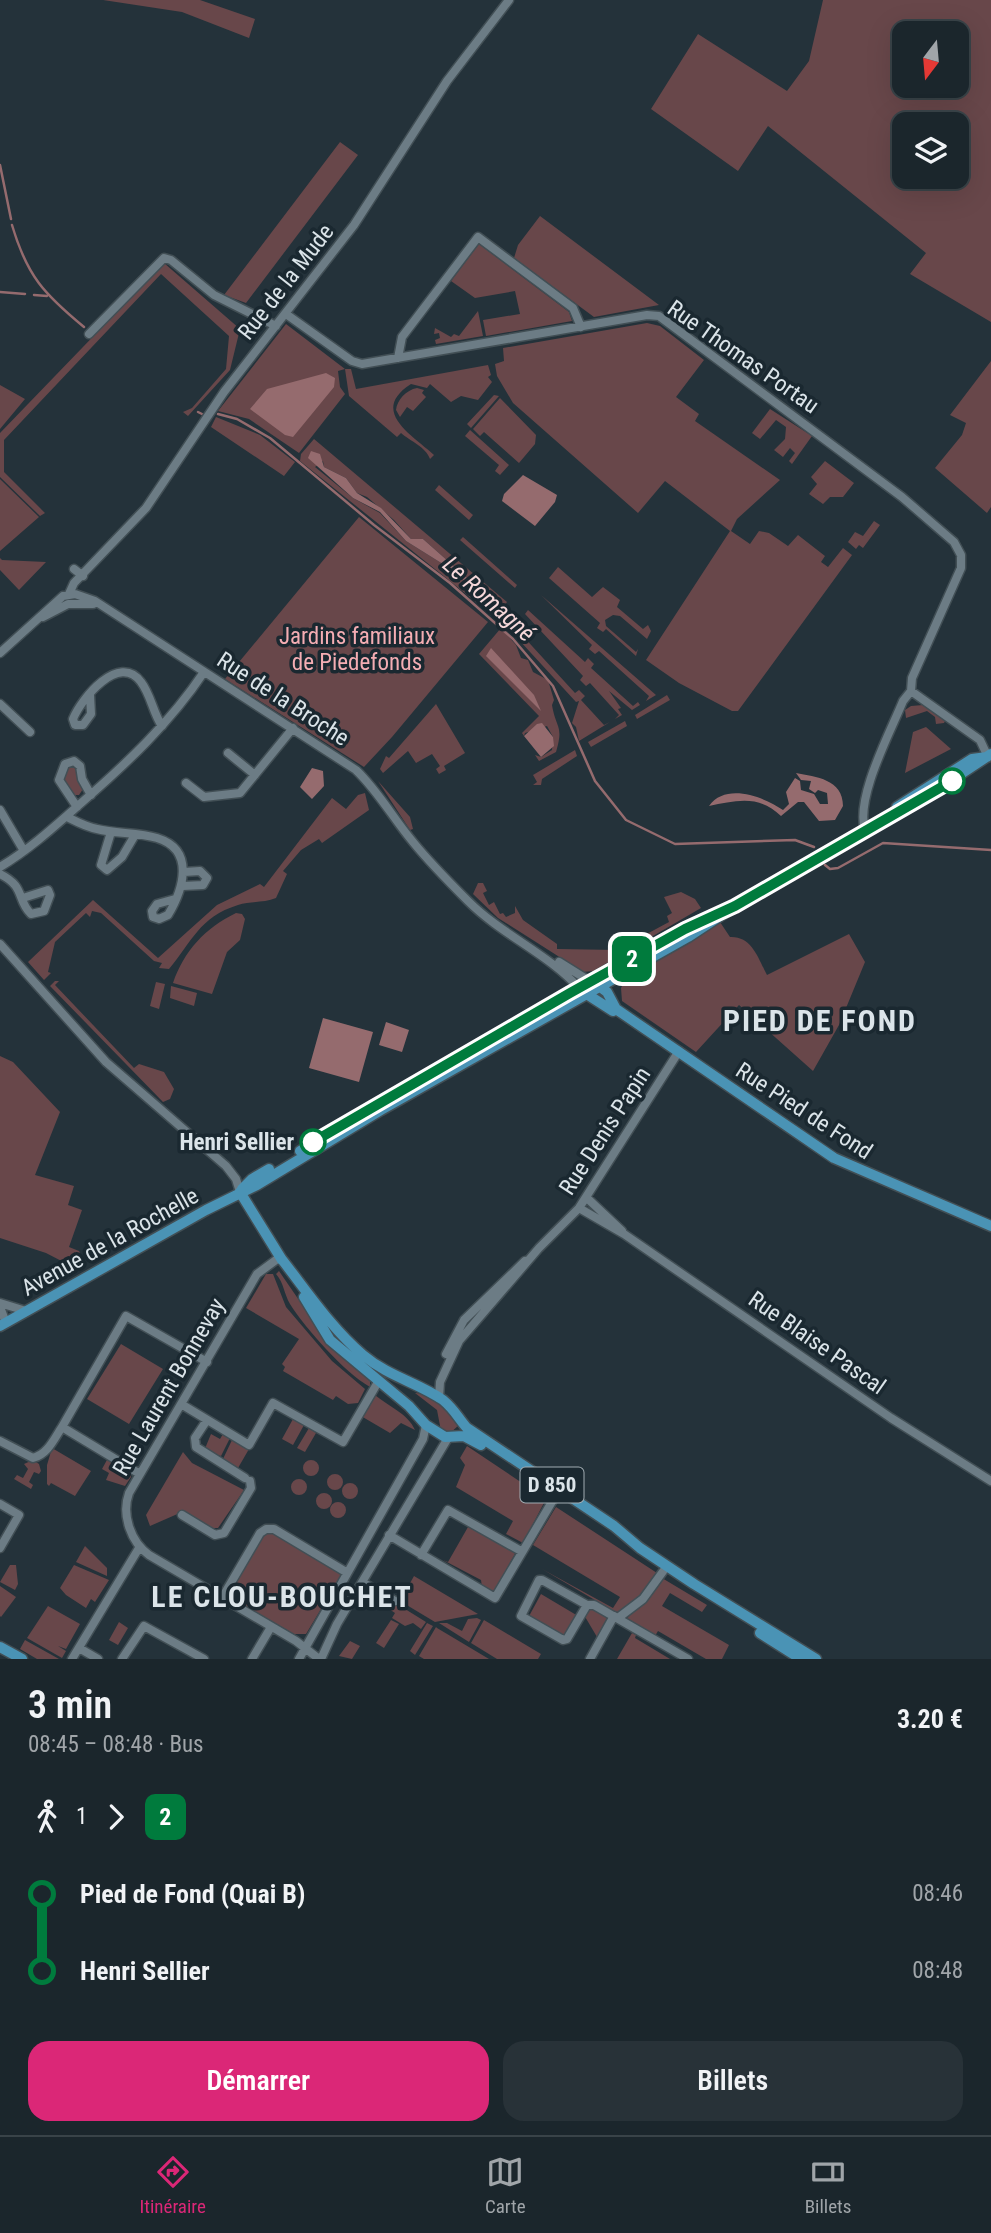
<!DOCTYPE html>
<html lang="fr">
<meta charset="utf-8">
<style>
body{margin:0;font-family:"Roboto Condensed",sans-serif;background:#283238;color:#f1f3f6;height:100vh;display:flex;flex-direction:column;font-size:26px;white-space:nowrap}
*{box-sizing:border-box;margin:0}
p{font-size:23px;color:#a0a5a9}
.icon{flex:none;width:38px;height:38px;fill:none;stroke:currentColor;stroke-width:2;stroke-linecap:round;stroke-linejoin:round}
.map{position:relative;height:1659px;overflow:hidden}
.side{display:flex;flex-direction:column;background:#1b262c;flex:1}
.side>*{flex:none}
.badge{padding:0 14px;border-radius:10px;font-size:24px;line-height:46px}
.needle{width:46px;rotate:196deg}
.buttons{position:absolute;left:892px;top:21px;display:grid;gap:14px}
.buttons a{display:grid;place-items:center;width:77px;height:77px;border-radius:14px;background:#1b262c;box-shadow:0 7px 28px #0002,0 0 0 2px #394348;font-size:35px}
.map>.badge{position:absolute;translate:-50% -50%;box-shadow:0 0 0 4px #fff}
.legs{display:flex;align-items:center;gap:10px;height:77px;padding:0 28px;font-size:23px}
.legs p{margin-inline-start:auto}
.headline{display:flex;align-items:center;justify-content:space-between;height:119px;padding:0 28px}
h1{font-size:38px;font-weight:600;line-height:52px}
.primary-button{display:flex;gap:14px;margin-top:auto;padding:14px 28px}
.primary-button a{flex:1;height:80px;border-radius:21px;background:#db2777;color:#fff;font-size:28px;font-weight:600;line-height:80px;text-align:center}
.primary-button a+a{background:#283238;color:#f1f3f6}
ul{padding:0 28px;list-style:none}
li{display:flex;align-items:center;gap:24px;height:77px;font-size:26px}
li i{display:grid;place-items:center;width:10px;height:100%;margin:0 9px;background:currentColor}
li i::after{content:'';width:18px;height:18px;margin:-9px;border:5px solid;border-radius:50%;background:#1b262c}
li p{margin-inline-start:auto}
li:first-child i{background:linear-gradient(#0000 50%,currentColor 0)}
li:last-child i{background:linear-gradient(currentColor 50%,#0000 0)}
.tabs{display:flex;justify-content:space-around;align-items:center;height:98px;border-top:2px solid #394348;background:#1b262c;font-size:19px;color:#a0a5a9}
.tabs a{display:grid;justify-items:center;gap:4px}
.tabs .active{color:#db2777}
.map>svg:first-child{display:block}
.green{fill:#68474a;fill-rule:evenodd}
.water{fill:#956b6e}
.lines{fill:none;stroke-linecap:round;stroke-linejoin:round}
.stream{stroke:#956b6e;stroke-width:2.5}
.minor-casing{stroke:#424f55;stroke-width:11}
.major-casing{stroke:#424f55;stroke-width:13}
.minor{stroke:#6c7c85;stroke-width:8}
.major{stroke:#4a93b5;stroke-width:10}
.line-1-casing{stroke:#fff;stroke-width:16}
.line-1{stroke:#007b3d;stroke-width:10}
.stop-1-dot{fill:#fff;stroke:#007b3d;stroke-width:3.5}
.labels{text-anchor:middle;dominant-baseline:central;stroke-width:7;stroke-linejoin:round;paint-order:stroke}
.shield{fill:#1a2830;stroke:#a1acb2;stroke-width:2}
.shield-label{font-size:21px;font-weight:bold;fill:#dbe4e9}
.street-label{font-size:23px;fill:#dbe4e9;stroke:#1a2830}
.park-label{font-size:23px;fill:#f4adb3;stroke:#1a2830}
.stop-label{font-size:23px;font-weight:bold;fill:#dbe4e9;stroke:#1a2830;text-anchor:end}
.water-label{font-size:24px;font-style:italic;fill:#f6d8da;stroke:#1a2830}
.district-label{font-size:30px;font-weight:bold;letter-spacing:2px;fill:#dbe4e9;stroke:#1a2830}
</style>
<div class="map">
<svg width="991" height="1659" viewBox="0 0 991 1659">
<rect width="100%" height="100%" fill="#24323a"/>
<path class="green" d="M103 0H200L255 19 249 38 182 12Z
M823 0H991V322L910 274 926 253 768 126 738 171 651 109 698 34 787 91 809 61ZM905 33H957V86H905ZM905 124H957V177H905Z
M340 142 358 155 246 303 224 295Z
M540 216 659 305 594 317 514 258 518 245Z
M479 244 569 312 572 321 486 336 483 320 520 314 515 291 475 298 451 281Z
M164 263 240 329 230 370 188 416 183 412 192 408 226 369 229 336 161 274 4 440V472L45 513 40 516 0 477V433Z
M478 311 483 336 436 344 435 340 440 338 439 333 434 334 435 328 451 337 454 334 459 336Z
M647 323 660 326 704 360 676 397 699 414 695 421 780 480 737 519 731 531 750 544 759 531 769 533 788 546 798 535 825 556 821 562 828 567 843 548 852 555 738 711H732L679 683 646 660 730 531 665 481 638 513 513 403 497 376 495 364 504 361 503 348Z
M286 324 345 369H351L356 389 488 365 491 375 488 377 492 382 478 400 461 396 451 402 430 384 427 388 411 384C369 411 412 435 434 455L430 459C426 447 410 441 401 433L397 437 349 396 345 369 338 371 340 387 345 394 299 453 249 419 218 411Z
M991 361V507L987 513 935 468 962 435 966 423 950 415Z
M0 385 25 399 0 429Z
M417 388 424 390 422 393 426 397 413 411 407 407 400 417 396 410C397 400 406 390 417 388Z
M494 395 499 396 471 428 467 424Z
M500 398 536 435 535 444 519 463 484 432 480 436 473 429Z
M770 409 812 436 792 464 789 461 795 453 790 448 783 457 774 450 785 439 786 427 776 420 760 439 752 433Z
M216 417 260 435 295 462 284 476 211 427Z
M470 430 509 465 500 475 495 471 499 465 465 436Z
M314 439 507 602 496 618 300 461 301 454ZM323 461 324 467 346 478 357 493 367 497 394 520 411 539H423L483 592 497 600 483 599 454 571 406 541 380 513 353 498 315 467Z
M825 461 854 483 843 497H830L823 504 809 494 817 484 811 477Z
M0 479 39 517 0 551Z
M439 485 473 515 469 520 435 490Z
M359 517 488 622 392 737 364 767 225 679Z
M874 521 880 525 863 548 859 545 856 549 848 542 855 532 863 536Z
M463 537 517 585 515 588 460 540Z
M0 558 2 560 46 562 19 590 0 570Z
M558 567 592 597 603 587 620 600 617 607 643 629 648 625 651 631 647 639 620 616 613 615 605 620 606 626 636 652 638 649 636 656 606 629 603 632 597 628 600 623 549 578Z
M541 595 656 695 646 701 649 696 599 651 595 654 589 649 592 645Z
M528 610 585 662 588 658 594 664 591 668 633 706 638 702 640 705 632 710 609 691 621 708 618 709 622 715 615 719 619 715 590 683 586 686 580 680 583 676 525 614Z
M511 623 575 693 579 690 585 696 581 700 604 725 610 722 579 741 576 727 572 723 579 701 576 702 507 627Z
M501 628 516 645 521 658 528 660 533 672 548 680 554 700 552 705C556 729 564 725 556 752L539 761 535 755 541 757 552 750 553 737 547 726 525 733 524 736 522 733 539 716 479 654Z
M667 695 670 700 637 719 635 715Z
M436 704 465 753 444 766 446 770 439 774 436 769 440 766 432 754 416 763 408 751 383 773 380 769 386 756 389 758Z
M923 705 945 721 944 723 936 724 935 717 927 711 906 718 905 710 911 706Z
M625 721 627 726 591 747 588 742Z
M926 727 951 749 905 773 913 732Z
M575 750 577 756 542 779 541 785H533L537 782 533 775Z
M68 765 78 768 83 789 79 795H74L62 782Z
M378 781 410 817 413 829 410 830Z
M365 793 369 810 322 843 319 839 301 850 283 871 287 874 276 898C264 903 250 901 238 905 199 917 192 942 169 969L159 968 162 963 154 961 101 913 92 911 90 917 86 913 55 942 48 972 51 973 44 980 28 962 93 900 158 958 217 905 260 884 264 887 332 798 346 809 358 795Z
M478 883H483L487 891 483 893 489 905 494 902 500 914 503 913 506 917 515 913V906L523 920 557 944V949L617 950 669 922 667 916 672 913 664 897 681 892 695 899 701 908 593 971 583 972 498 918 473 894Z
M236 913 242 914 245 919 240 940 227 952 212 994 173 983C184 951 205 928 236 913Z
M720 922 730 937C752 936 758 958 767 975L849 934 865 962 839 1025 813 1071 739 1005 696 1052 622 1001 621 988 626 978Z
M55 981H59L55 985 134 1068 139 1064 164 1072 174 1089 170 1099 163 1102 50 986Z
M156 982 165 984 159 1009 150 1006Z
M171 986 197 993 194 1006 170 998Z
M0 1056 13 1062 60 1112 35 1175 74 1186 68 1205 82 1210 69 1247 79 1251 84 1262 75 1268 46 1253 0 1238Z
M279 1271 329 1344 370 1379V1387C344 1372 306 1329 290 1304 284 1294 284 1283 276 1274Z
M266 1274H273L286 1307 332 1361 365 1389 358 1403 348 1404 336 1396 333 1400 283 1371 285 1367 282 1364 299 1339 246 1308Z
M121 1344 163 1369 129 1424 87 1399Z
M415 1393C433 1393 450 1410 459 1425L449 1434 441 1431 437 1410Z
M374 1394C387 1406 408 1413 415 1430L401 1423 390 1433 361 1416Z
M293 1419 304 1425 293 1445 282 1439Z
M309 1428 316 1433 305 1452 297 1448Z
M211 1434 220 1439 223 1434 230 1438 221 1456 204 1451Z
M232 1440 249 1449 238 1468 223 1459Z
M467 1446 546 1499 523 1543 506 1534 513 1521 456 1487 465 1465 460 1458Z
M52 1448 91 1471 75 1496 51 1483 49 1486 47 1484V1465Z
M183 1452 192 1463 244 1490 218 1528H210L182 1512 150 1526 146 1515Z
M108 1458 129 1470 131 1477 125 1486 106 1480 109 1473 102 1469Z
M33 1460 39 1464 41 1471 39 1474 34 1472 29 1482 33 1485 31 1489 14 1479 17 1475 23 1478 28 1469 24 1464Z
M303 1468a8 8 0 1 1 16 0a8 8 0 1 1-16 0Z
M327 1482a8 8 0 1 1 16 0a8 8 0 1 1-16 0Z
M291 1487a8 8 0 1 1 16 0a8 8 0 1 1-16 0Z
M342 1491a8 8 0 1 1 16 0a8 8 0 1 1-16 0Z
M316 1501a8 8 0 1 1 16 0a8 8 0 1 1-16 0Z
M330 1510a8 8 0 1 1 16 0a8 8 0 1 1-16 0Z
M556 1507 657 1573 642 1596 617 1613 542 1569 613 1608 620 1597 533 1545Z
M465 1522 516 1552 493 1593 482 1587 481 1580 443 1560 448 1562 468 1527 464 1524Z
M269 1530 342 1574 306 1634H294L228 1596 263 1533Z
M85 1546 107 1568V1576L76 1562Z
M10 1565H16L18 1584 15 1590 0 1582Z
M74 1565 109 1580 95 1602 91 1599 86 1608 66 1595 60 1588Z
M414 1576 478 1614 435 1622 400 1601Z
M662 1578 707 1605 702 1612 670 1593 662 1606 729 1645 722 1659H706L658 1631 655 1636 627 1618 651 1596Z
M0 1586 16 1597 1 1617 0 1616Z
M541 1594 578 1616 566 1635 562 1637 528 1618Z
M397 1604 426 1622 421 1629 413 1623 405 1626 392 1618 395 1613 389 1609Z
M48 1606 80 1624 66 1649 58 1646 66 1651 62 1658 27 1638Z
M590 1607 607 1618 597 1637 584 1615Z
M477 1618 481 1620 469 1642 439 1623H447L462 1631 468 1619Z
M391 1620 399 1624 384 1648 376 1643Z
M484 1620 541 1654 538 1659H497L471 1643Z
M119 1622 128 1628 118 1645 109 1640Z
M427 1623 433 1626 415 1655 410 1651Z
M436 1627 437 1628 489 1659H424L419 1656Z
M632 1633 636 1635 635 1638 670 1659H617Z
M25 1640 59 1659H37L20 1649Z
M350 1641 360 1646 352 1659 339 1656Z"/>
<path class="water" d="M326 373 335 378 334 387 293 437 285 435 250 409 267 389Z
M311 451 320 454 324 467 346 478 357 493 381 508 411 539H423L483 592 497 600V605L492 607 454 571 406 541 380 512 353 498 308 458Z
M523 475 557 495 555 502 535 526 502 501 504 494Z
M491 648 534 695 541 711 486 656Z
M542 723 553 737 554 746 541 757 524 736 537 724Z
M312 768 323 771 324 786 312 799 300 787Z
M796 773C816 777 843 779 843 806L835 820 819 821 804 802H798L781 816C759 794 735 801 709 806 726 782 764 797 783 810L789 804 786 792 795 778 800 781 801 790 814 794 820 804H828L827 793 818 790 815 793 809 789 811 781 801 780Z
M323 1018 373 1032 359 1082 309 1068Z
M386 1022 409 1030 402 1052 379 1045Z"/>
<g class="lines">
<path class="stream" d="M0 165 11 219
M12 225C27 276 44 294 84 327
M0 292 25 294
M34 295 47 296
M198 412 202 414
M218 414 237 419 270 438 374 525 450 583 513 639 553 686 595 781 626 820 675 844 795 840 814 847
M825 865 830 869 838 868 883 843 991 850"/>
<defs>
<path id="minor" d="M286 314 352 361 362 364 647 315 659 316 902 497 954 542 961 555V568L912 678 911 691 903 701C890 733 855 798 865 830
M89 334 164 258 171 260 214 295 276 326
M398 358 402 337 478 237 573 308 581 327
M74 569 83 576
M69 594 74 583 146 508 224 392 354 225 447 81 509 0
M43 617 68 604H93
M0 653 63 596 75 594 95 601 356 770C378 791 393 818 413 842 430 863 449 882 468 901 502 935 547 953 579 988
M911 691 980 740 988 757
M90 695 91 714 83 725H75L73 719C81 699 119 652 141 682 151 695 153 713 162 726
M0 704 30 732
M228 753 255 775
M186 783 204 797 240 793 293 728
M77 807 59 780 65 764 74 761 80 766 82 779 91 795
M0 810 24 851
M67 817C77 822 86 827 97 829 117 834 138 832 157 838 196 850 183 890 168 915L159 919 153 917 152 911 157 904 175 899
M111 832 101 865 107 870 122 857 135 835
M0 867C30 849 54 827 80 804 126 764 170 723 204 672
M0 874C26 887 16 899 31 914L44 911 50 895 48 890 23 898
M183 886 203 885 207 878 200 871 184 872
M0 944 106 1062 226 1166 236 1179 240 1192
M559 962 591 982
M587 1198 622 1231
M579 1208 624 1234 891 1418 991 1481
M280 1257 257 1274 129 1493C121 1515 131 1542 149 1555L296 1641 319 1659
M0 1303 26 1311
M0 1307 6 1323
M446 1354 464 1320 525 1261
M439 1398 440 1382 459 1341 539 1248 579 1208 679 1051
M181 1404 249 1445 273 1403 343 1442 378 1382
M207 1420 195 1438 196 1447 245 1478
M0 1441 33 1458C48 1454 54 1439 62 1427
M140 1474 62 1427 126 1316 207 1362
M0 1504 19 1515 0 1548
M182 1515 215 1535 224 1533 251 1488 250 1481
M389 1535 495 1598 556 1495
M421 1555 448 1510 521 1551
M362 1582 395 1601
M222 1598 260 1533 266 1529H274L346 1572
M587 1605 567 1639 563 1640 521 1616 539 1580H542L587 1605H594L688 1659
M618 1618 643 1599 667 1566
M79 1648 98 1659
M72 1659 139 1548
M122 1659 144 1626 204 1659
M252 1659 271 1627
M299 1659 423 1439 426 1425
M321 1659 337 1624 448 1438
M590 1659 614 1616"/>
<path id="major" d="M897 807 972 759 987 757
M595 983 607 992 616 1009 834 1158 991 1226
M585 993 613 1011
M300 1151 570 993 703 921
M242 1189 252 1179 269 1169
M240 1192 282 1260
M280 1257C306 1290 331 1328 363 1355 389 1377 417 1382 443 1400 455 1410 458 1418 467 1428L614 1526 640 1548 694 1584 816 1659
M304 1297 330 1340 409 1406 426 1425 445 1437 464 1436 481 1445
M0 1326 206 1210 257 1185 381 1110 688 937 735 906 926 797 991 754
M760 1633 801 1659
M0 1647 22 1659"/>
</defs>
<use href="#minor" class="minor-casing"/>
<use href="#major" class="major-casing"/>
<use href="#minor" class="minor"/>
<use href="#major" class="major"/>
</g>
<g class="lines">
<defs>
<path id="line-1" d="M313 1142 570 993 685 929 735 906 952 781"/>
</defs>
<use href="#line-1" class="line-1-casing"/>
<use href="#line-1" class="line-1"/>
</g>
<g class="stop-1-dot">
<circle cx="952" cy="781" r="12"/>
<circle cx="313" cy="1142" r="12"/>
</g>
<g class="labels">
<rect class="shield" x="520.5" y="1467.5" width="63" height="35" rx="5"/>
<g class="shield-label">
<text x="552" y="1485">D 850</text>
</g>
<g class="street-label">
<text transform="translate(286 282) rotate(-52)">Rue de la Mude</text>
<text transform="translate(743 357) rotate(35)">Rue Thomas Portau</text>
<text transform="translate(283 699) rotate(33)">Rue de la Broche</text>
<text transform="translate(804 1111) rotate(33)">Rue Pied de Fond</text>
<text transform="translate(605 1131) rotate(-57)">Rue Denis Papin</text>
<text transform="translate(110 1242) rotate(-29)">Avenue de la Rochelle</text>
<text transform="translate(817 1343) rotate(35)">Rue Blaise Pascal</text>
<text transform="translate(169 1387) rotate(-60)">Rue Laurent Bonnevay</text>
</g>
<g class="park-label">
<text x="357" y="636">Jardins familiaux<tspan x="357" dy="26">de Piedefonds</tspan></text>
</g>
<g class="stop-label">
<text x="294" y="1142">Henri Sellier</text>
</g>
<g class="water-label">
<text transform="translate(489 599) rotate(42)">Le Romagné</text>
</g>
<g class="district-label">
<text x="820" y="1020">PIED DE FOND</text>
<text x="282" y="1596">LE CLOU-BOUCHET</text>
</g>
</g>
</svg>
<div class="buttons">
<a><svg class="needle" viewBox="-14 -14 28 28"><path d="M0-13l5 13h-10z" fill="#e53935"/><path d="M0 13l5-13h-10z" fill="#a0a5a9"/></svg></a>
<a><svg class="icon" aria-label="layers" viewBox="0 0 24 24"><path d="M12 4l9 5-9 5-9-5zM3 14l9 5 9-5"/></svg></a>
</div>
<b class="badge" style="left:632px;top:959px;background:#007b3d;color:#fff">2</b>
</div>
<section class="side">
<div class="headline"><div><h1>3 min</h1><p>08:45 – 08:48 · Bus</p></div><b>3.20 €</b></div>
<div class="legs"><svg class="icon" aria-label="walk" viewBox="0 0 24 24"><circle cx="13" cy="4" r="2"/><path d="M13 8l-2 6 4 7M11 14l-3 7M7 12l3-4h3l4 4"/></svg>1<svg class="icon" aria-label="forward" viewBox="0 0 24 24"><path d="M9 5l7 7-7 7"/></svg><b class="badge" style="background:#007b3d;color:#fff">2</b></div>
<ul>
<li><i style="color:#007b3d"></i><b>Pied de Fond (Quai B)</b><p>08:46</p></li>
<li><i style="color:#007b3d"></i><b>Henri Sellier</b><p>08:48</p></li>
</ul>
<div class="primary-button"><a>Démarrer</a><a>Billets</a></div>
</section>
<nav class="tabs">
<a class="active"><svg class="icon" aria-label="directions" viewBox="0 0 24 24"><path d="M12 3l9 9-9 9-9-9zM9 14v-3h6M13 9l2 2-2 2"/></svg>Itinéraire</a>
<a><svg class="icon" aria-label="map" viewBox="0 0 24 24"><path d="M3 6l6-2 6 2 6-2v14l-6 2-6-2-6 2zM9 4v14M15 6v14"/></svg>Carte</a>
<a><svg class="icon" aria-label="tickets" viewBox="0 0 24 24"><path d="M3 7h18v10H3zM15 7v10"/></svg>Billets</a>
</nav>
